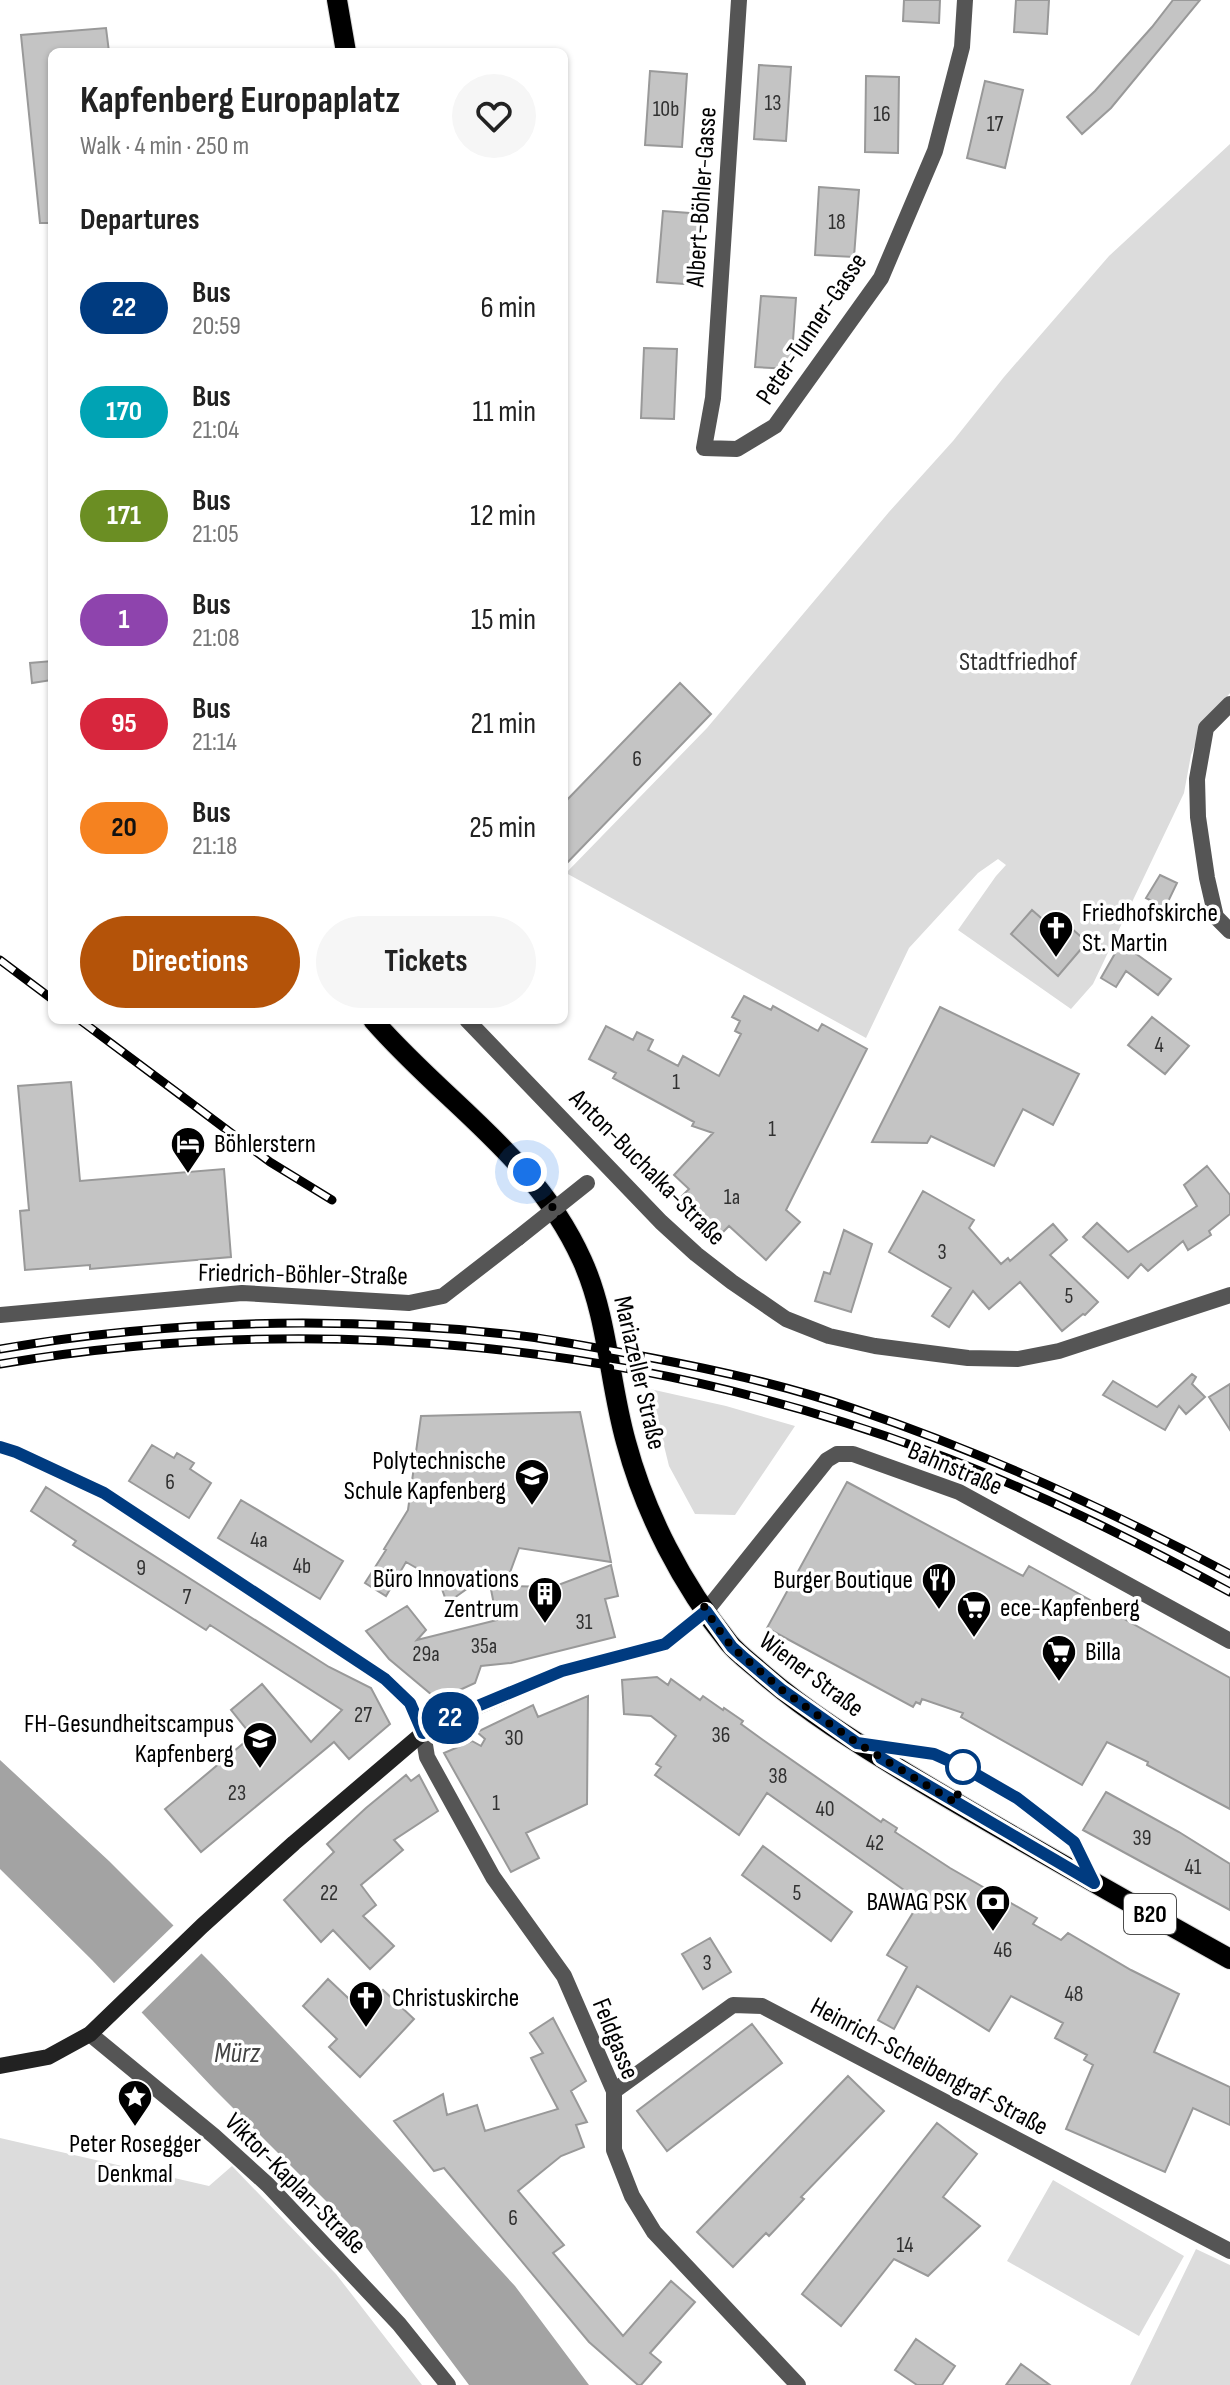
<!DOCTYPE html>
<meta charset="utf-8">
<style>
body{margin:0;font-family:"Sofia Sans Condensed",sans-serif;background:#f6f6f6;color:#222;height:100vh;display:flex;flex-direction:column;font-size:30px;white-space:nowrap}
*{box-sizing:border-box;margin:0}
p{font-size:26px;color:#767676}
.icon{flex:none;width:44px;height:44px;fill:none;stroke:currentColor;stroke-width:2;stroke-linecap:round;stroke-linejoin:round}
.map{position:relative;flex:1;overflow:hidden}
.sheet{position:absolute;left:48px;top:48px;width:520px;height:976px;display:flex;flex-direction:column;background:#fff;border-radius:12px;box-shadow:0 2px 6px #0004}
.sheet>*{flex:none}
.badge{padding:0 16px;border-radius:26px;font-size:28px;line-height:52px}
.you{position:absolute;width:40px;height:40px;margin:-20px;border:6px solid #fff;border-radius:50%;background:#1a73e8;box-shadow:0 0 0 12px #1a73e833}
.map>.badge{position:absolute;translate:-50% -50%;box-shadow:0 0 0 4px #fff}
h2{padding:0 32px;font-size:30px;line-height:72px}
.round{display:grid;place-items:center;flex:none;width:84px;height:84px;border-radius:42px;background:#f6f6f6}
.head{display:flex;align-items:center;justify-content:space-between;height:136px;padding:0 32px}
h1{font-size:38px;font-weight:700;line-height:60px}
.cta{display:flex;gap:16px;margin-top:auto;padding:16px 32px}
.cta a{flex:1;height:92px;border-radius:48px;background:#b45309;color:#fff;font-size:32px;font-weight:700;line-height:92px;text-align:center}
.cta a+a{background:#f6f6f6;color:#222}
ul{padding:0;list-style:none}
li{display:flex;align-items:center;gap:24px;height:104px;padding:0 32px}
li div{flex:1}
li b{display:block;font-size:30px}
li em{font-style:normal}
li .badge{min-width:88px;font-weight:700;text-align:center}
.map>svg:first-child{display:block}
.green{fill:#dcdcdc}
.water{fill:#a3a3a3}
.pier{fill:#fff}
.building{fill:#c4c4c4;stroke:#999;stroke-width:2}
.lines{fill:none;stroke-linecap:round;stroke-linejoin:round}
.primary-casing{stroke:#dbdbdb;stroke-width:22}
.street{stroke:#555;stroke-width:16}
.secondary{stroke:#222;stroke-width:16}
.primary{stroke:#000;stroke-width:20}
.rail-casing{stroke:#000;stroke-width:9}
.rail{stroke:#fff;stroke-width:6;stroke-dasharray:18;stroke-linecap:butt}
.street-bridge{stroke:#555;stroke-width:16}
.line-casing{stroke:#fff;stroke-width:18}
.line{stroke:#003b80;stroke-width:12}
.walk{stroke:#000;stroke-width:8;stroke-dasharray:0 14.4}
.stop-dot{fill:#fff;stroke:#003b80;stroke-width:4}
.labels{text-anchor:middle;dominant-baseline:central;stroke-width:7;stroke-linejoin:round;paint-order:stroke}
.number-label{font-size:22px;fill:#313131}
.shield{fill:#fff;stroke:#4c4c4c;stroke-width:2}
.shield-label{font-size:24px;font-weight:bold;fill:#000}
.street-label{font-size:26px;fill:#000;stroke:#fff}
.park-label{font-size:26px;fill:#333;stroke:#fff}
.poi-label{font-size:26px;fill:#000;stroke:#fff;text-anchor:start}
.water-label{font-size:28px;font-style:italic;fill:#444;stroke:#fff}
</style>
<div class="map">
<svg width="1230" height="2385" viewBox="0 0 1230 2385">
<rect width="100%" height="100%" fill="#fff"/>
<path class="green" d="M1230 144V693L1203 724 1191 755 1184 793 1093 984 1071 1009 958 930 996 876 1006 865 998 859 978 873 909 948 866 1038 566 873 707 728 889 512 953 441 1004 377 1109 256Z
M650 1389 726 1406 795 1426 735 1515 695 1514 669 1466Z
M0 2138 209 2186 232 2166 336 2274 422 2385H0Z
M1053 2180 1184 2256 1139 2336 1007 2261Z
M1196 2249 1230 2265V2385H1130Z"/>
<path class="water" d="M0 1760 109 1861 214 1966 403 2164 515 2286 589 2385H469L348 2223 214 2089 92 1960 0 1869Z"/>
<path class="pier" d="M176 1923 204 1951 139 2015 111 1986Z"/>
<path class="building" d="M904 0H940L939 23 903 21Z
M1016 0H1049L1047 34 1014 32Z
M1173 0H1200L1111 108 1082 134 1067 117 1095 91 1152 27Z
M106 28 109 52H52V223H40L21 35Z
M759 65 791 67 786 141 754 139Z
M650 71 687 74 682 147 645 145Z
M866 76 899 77 898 153 865 152Z
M985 81 1023 90 1005 168 967 158Z
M819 187 859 190 854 257 815 255Z
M663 211 703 214 698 285 657 282Z
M761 296 796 298 791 369 755 367Z
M644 348 677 349 674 419 641 418Z
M52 661V680L32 683 30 663Z
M680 683 711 714 564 866V803Z
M1160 875 1177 883 1165 908 1146 898Z
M1032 910 1063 937 1071 928 1087 942 1058 976 1011 934Z
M1121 943 1171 979 1158 995 1126 971 1116 987 1101 978Z
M744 996 771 1010 773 1006 818 1031 822 1024 867 1049 786 1210 800 1222 766 1260 729 1226 722 1233 682 1196 689 1189 674 1175 713 1133 692 1126 694 1122 613 1078 616 1073 589 1059 606 1026 633 1040 637 1032 653 1040 648 1050 678 1066 683 1056 719 1076 741 1034 735 1031 740 1021 732 1017Z
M940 1007 1079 1074 1053 1125 1023 1109 994 1166 931 1136 927 1143 872 1142Z
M1152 1017 1189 1046 1165 1074 1128 1045Z
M71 1082 80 1181 224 1169 231 1257 90 1269V1265L25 1270 20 1211 29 1210 18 1086Z
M1207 1166 1230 1195V1214L1209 1231 1211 1235 1188 1250 1183 1241 1148 1271 1141 1264 1128 1278 1083 1237 1097 1223 1128 1252 1197 1206 1184 1185Z
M923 1191 974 1220 969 1228 1001 1264 1008 1258 1010 1261 1053 1224 1067 1240 1050 1255 1098 1302 1085 1315 1083 1314 1062 1331 1020 1282 989 1309 973 1291 949 1327 932 1316 951 1288 889 1252Z
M844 1230 872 1244 851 1312 815 1301 824 1272 830 1274Z
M1192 1374 1196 1377 1192 1384 1205 1397 1186 1414 1179 1406 1165 1430 1103 1395 1113 1381 1157 1407Z
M1230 1384V1430L1209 1397Z
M580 1412 611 1562 519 1548 505 1586 553 1587 611 1565 618 1596 605 1599 615 1637 511 1663 481 1666 475 1683 438 1700 389 1659 366 1631 407 1606 426 1630 417 1640 497 1620 488 1574 447 1603 439 1581 406 1562 386 1596 365 1583 386 1550 384 1549 408 1510 421 1416Z
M152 1445 174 1458 177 1453 194 1463 190 1469 211 1483 189 1518 129 1481Z
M847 1482 1023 1576 1029 1566 1230 1678V1809L1147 1765 1148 1762 1107 1742 1082 1785 961 1717 963 1713 922 1699 920 1704 916 1702 913 1707 767 1628Z
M46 1487 329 1667 371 1688 390 1724 349 1759 334 1742 201 1852 165 1809 252 1736 231 1710 262 1684 311 1742 342 1710 210 1625 206 1630 73 1545 76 1541 31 1511Z
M241 1500 343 1561 320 1599 218 1538Z
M657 1677 668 1685 671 1679 700 1700 703 1696 723 1710 724 1708 743 1721 741 1724 763 1740 881 1822 883 1819 897 1828 895 1832 950 1868 1037 1918 1033 1924 1061 1940 1068 1933 1131 1970 1179 1994 1154 2052 1230 2087V2125L1193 2108 1165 2172 1066 2129 1093 2065 1084 2060 1087 2055 1055 2038 1063 2023 1011 1996 989 2031 917 1986 894 2029 878 2020 907 1967 887 1955 914 1911 905 1905 911 1895 767 1793 739 1835 655 1775 661 1767 656 1764 676 1736 651 1716 624 1714 622 1680Z
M588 1696 587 1804 526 1833 539 1858 511 1872 444 1753 472 1741 481 1746 485 1739 477 1732 533 1705 538 1717Z
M406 1775 411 1781 419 1775 438 1811 394 1840 403 1850 361 1885 376 1905 363 1916 394 1946 370 1969 333 1930 321 1942 284 1900 334 1852 327 1844 366 1808Z
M1106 1792 1179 1832 1230 1864V1910L1083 1830Z
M763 1846 852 1912 831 1941 742 1875Z
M710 1938 731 1972 703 1989 682 1954Z
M328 1979 363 2012 383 1990 414 2019 360 2077 329 2047 337 2039 303 2006Z
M553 2018 586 2081 571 2091 587 2122 576 2125 584 2147 561 2156 518 2191 564 2245 553 2253 623 2336 671 2281 695 2302 650 2353 661 2362 641 2385H638L589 2342 444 2168 434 2171 394 2121 443 2094 447 2115 477 2105 485 2131 558 2109 531 2058 543 2053 530 2033Z
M752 2024 782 2063 667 2151 637 2111Z
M848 2076 884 2111 801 2197 804 2199 769 2236 766 2233 733 2267 697 2232Z
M937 2123 977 2154 943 2197 980 2226 928 2276 894 2259 841 2326 802 2294Z
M916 2339 955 2366 942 2385H917L895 2370Z
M1021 2364 1050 2385H1006Z"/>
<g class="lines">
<defs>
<path id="primary" d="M337 0 346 52
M373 1020C445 1103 535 1156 582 1260 608 1317 609 1382 626 1442 645 1513 682 1585 729 1643 738 1654 752 1664 763 1674 807 1712 857 1743 906 1773 1012 1837 1121 1898 1230 1959"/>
</defs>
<use href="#primary" class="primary-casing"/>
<path class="street" d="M739 0 713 398 704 448 737 449 775 426 881 278 935 151 962 47 965 0
M1230 704 1206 728 1197 779 1198 817 1207 878 1216 917 1230 931
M467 1020 661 1222 696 1254 732 1282 786 1319 829 1336 875 1346 968 1358 1018 1359 1059 1351 1230 1295
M0 1315 242 1293 409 1303 443 1296 518 1238
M0 1447 16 1452 104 1493 385 1679 410 1703 423 1733 427 1757 493 1877 564 1976 614 2091V2150L632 2196 654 2232 798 2385
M706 1611 827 1460 837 1454H853L959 1492 1230 1641
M90 2034 214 2136 268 2185 399 2324 448 2385
M614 2091 733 2005 762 2006 1230 2251"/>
<path class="secondary" d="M0 2066 48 2057 90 2034 202 1926 294 1843 423 1733 439 1723 562 1671 665 1644 706 1611"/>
<use href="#primary" class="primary"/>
<defs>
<path id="rail" d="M0 960 52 999
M80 1020 270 1162 332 1200
M0 1349C166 1320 337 1316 505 1334 547 1338 589 1347 631 1354 707 1368 782 1384 855 1409 985 1453 1109 1510 1230 1574
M0 1364C310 1311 633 1342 928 1451 1032 1489 1132 1539 1230 1592"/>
</defs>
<use href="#rail" class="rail-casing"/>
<use href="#rail" class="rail"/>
<path class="street-bridge" d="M518 1238 587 1183"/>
</g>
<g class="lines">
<defs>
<path id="line" d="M0 1447 16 1452 104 1493 385 1679 410 1703 423 1733 456 1715 562 1671 665 1644 706 1611 732 1647 742 1656 782 1690 857 1743 934 1754 963 1767 1017 1798 1074 1842 1094 1883 881 1758"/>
</defs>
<use href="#line" class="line-casing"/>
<use href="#line" class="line"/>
<path class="walk" d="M527 1172 559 1216 583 1261 597 1303 625 1441 642 1492 657 1529 716 1626 732 1647 782 1690 857 1743 956 1803 963 1767"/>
</g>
<defs>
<symbol id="church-pin" viewBox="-11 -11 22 30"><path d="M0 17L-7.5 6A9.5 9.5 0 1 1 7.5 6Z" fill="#000" stroke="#fff"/><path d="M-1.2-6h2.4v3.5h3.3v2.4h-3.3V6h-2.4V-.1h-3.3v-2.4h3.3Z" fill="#fff"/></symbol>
<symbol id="hotel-pin" viewBox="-11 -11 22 30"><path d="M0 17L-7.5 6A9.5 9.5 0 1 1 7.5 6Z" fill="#000" stroke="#fff"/><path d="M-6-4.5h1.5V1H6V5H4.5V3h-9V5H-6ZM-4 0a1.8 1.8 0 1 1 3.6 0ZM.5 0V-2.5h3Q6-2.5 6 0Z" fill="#fff"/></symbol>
<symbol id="school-pin" viewBox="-11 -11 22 30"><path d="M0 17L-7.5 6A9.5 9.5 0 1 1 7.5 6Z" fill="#000" stroke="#fff"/><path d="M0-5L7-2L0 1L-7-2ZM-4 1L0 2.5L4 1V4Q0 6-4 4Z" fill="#fff"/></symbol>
<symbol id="restaurant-pin" viewBox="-11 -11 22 30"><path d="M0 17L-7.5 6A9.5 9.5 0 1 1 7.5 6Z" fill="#000" stroke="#fff"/><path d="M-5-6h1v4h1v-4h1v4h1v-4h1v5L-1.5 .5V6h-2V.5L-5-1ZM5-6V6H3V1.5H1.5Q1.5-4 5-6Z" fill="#fff"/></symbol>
<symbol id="building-pin" viewBox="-11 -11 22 30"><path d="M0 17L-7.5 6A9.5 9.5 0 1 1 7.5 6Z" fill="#000" stroke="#fff"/><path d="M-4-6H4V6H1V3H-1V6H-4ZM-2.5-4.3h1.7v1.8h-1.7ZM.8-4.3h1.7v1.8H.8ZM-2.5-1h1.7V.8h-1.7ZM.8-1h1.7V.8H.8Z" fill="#fff"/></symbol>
<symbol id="supermarket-pin" viewBox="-11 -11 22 30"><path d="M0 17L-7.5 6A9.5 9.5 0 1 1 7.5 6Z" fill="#000" stroke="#fff"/><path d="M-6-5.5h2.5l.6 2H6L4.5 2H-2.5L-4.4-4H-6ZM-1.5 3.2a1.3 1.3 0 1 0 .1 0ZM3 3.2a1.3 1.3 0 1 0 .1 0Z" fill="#fff"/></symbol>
<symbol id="university-pin" viewBox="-11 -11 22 30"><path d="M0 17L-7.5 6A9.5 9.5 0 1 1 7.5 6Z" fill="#000" stroke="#fff"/><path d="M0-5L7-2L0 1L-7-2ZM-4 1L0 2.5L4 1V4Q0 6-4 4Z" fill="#fff"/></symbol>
<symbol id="bank-pin" viewBox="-11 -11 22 30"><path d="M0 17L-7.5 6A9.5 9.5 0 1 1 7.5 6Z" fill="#000" stroke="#fff"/><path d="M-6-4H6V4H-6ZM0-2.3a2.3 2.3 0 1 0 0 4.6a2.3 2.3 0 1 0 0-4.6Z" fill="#fff"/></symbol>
<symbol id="sight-pin" viewBox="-11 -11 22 30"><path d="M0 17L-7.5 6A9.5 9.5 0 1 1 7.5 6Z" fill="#000" stroke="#fff"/><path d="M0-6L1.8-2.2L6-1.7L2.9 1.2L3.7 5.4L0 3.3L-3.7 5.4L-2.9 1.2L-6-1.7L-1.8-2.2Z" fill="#fff"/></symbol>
</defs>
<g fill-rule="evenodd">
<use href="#church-pin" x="1036" y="908" width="40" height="54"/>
<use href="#hotel-pin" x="168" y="1124" width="40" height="54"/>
<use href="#school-pin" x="512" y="1456" width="40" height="54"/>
<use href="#restaurant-pin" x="919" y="1560" width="40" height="54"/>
<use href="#building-pin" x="525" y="1574" width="40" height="54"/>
<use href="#supermarket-pin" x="954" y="1588" width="40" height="54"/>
<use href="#supermarket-pin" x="1039" y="1632" width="40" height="54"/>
<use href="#university-pin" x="240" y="1719" width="40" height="54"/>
<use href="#bank-pin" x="973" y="1882" width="40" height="54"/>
<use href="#church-pin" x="346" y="1978" width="40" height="54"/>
<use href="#sight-pin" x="115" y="2077" width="40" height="54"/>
</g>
<circle class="stop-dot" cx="963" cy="1767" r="16"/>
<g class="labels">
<g class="number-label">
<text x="773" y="103">13</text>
<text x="666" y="109">10b</text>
<text x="882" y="114">16</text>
<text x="995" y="124">17</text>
<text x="837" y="222">18</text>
<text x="637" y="759">6</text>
<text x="1159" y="1045">4</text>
<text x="676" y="1082">1</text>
<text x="772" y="1129">1</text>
<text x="732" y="1197">1a</text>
<text x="942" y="1252">3</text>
<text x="1069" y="1296">5</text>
<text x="170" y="1482">6</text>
<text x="259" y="1540">4a</text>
<text x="302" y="1566">4b</text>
<text x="141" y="1568">9</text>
<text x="187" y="1597">7</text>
<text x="584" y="1622">31</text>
<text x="484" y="1646">35a</text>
<text x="426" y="1654">29a</text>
<text x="363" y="1715">27</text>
<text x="721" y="1735">36</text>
<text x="514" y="1738">30</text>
<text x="778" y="1776">38</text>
<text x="237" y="1793">23</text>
<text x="496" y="1803">1</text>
<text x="825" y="1809">40</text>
<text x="1142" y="1838">39</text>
<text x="875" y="1843">42</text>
<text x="1193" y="1867">41</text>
<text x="329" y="1893">22</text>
<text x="797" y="1893">5</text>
<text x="1003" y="1950">46</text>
<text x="707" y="1963">3</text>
<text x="1074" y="1994">48</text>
<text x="513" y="2218">6</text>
<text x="905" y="2245">14</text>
</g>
<rect class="shield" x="1124" y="1894" width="52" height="40" rx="6"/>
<g class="shield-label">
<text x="1150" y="1914">B20</text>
</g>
<g class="street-label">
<text transform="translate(702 197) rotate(-86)">Albert-Böhler-Gasse</text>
<text transform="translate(812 329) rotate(-56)">Peter-Tunner-Gasse</text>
<text transform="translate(647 1168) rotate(45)">Anton-Buchalka-Straße</text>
<text transform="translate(303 1275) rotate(1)">Friedrich-Böhler-Straße</text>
<text transform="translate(639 1373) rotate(77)">Mariazeller Straße</text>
<text transform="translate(955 1469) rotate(23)">Bahnstraße</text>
<text transform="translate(811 1675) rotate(37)">Wiener Straße</text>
<text transform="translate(615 2039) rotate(68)">Feldgasse</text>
<text transform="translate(929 2067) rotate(28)">Heinrich-Scheibengraf-Straße</text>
<text transform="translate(295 2184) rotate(45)">Viktor-Kaplan-Straße</text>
</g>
<g class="park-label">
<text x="1018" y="662">Stadtfriedhof</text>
</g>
<g class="poi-label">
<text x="1082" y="913">Friedhofskirche<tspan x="1082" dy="30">St. Martin</tspan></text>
<text x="214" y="1144">Böhlerstern</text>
<text x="506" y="1461" text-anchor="end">Polytechnische<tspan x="506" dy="30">Schule Kapfenberg</tspan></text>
<text x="519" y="1579" text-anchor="end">Büro Innovations<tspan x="519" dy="30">Zentrum</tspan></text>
<text x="913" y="1580" text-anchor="end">Burger Boutique</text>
<text x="1000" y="1608">ece-Kapfenberg</text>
<text x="1085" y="1652">Billa</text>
<text x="234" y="1724" text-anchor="end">FH-Gesundheitscampus<tspan x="234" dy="30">Kapfenberg</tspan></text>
<text x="967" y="1902" text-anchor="end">BAWAG PSK</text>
<text x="392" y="1998">Christuskirche</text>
<text x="135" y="2144" text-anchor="middle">Peter Rosegger<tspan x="135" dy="30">Denkmal</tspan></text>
</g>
<g class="water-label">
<text x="237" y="2053">Mürz</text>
</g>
</g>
</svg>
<div class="you" style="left:527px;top:1172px"></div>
<b class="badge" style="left:450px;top:1718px;background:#003b80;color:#fff">22</b>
<section class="sheet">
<div class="head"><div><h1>Kapfenberg Europaplatz</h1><p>Walk · 4 min · 250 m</p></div><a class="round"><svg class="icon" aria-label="heart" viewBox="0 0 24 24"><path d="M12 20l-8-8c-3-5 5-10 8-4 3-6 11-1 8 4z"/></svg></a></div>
<h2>Departures</h2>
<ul>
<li><span class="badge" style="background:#003b80;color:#fff">22</span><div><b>Bus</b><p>20:59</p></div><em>6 min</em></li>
<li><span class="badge" style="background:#00a3b4;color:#fff">170</span><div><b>Bus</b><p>21:04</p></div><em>11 min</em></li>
<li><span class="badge" style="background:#6b8e23;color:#fff">171</span><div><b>Bus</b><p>21:05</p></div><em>12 min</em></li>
<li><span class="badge" style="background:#8e44ad;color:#fff">1</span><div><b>Bus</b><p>21:08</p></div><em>15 min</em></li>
<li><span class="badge" style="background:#d7263d;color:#fff">95</span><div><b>Bus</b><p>21:14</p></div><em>21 min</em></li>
<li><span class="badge" style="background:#f58220;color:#111">20</span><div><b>Bus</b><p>21:18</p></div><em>25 min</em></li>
</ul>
<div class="cta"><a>Directions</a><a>Tickets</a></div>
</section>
</div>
